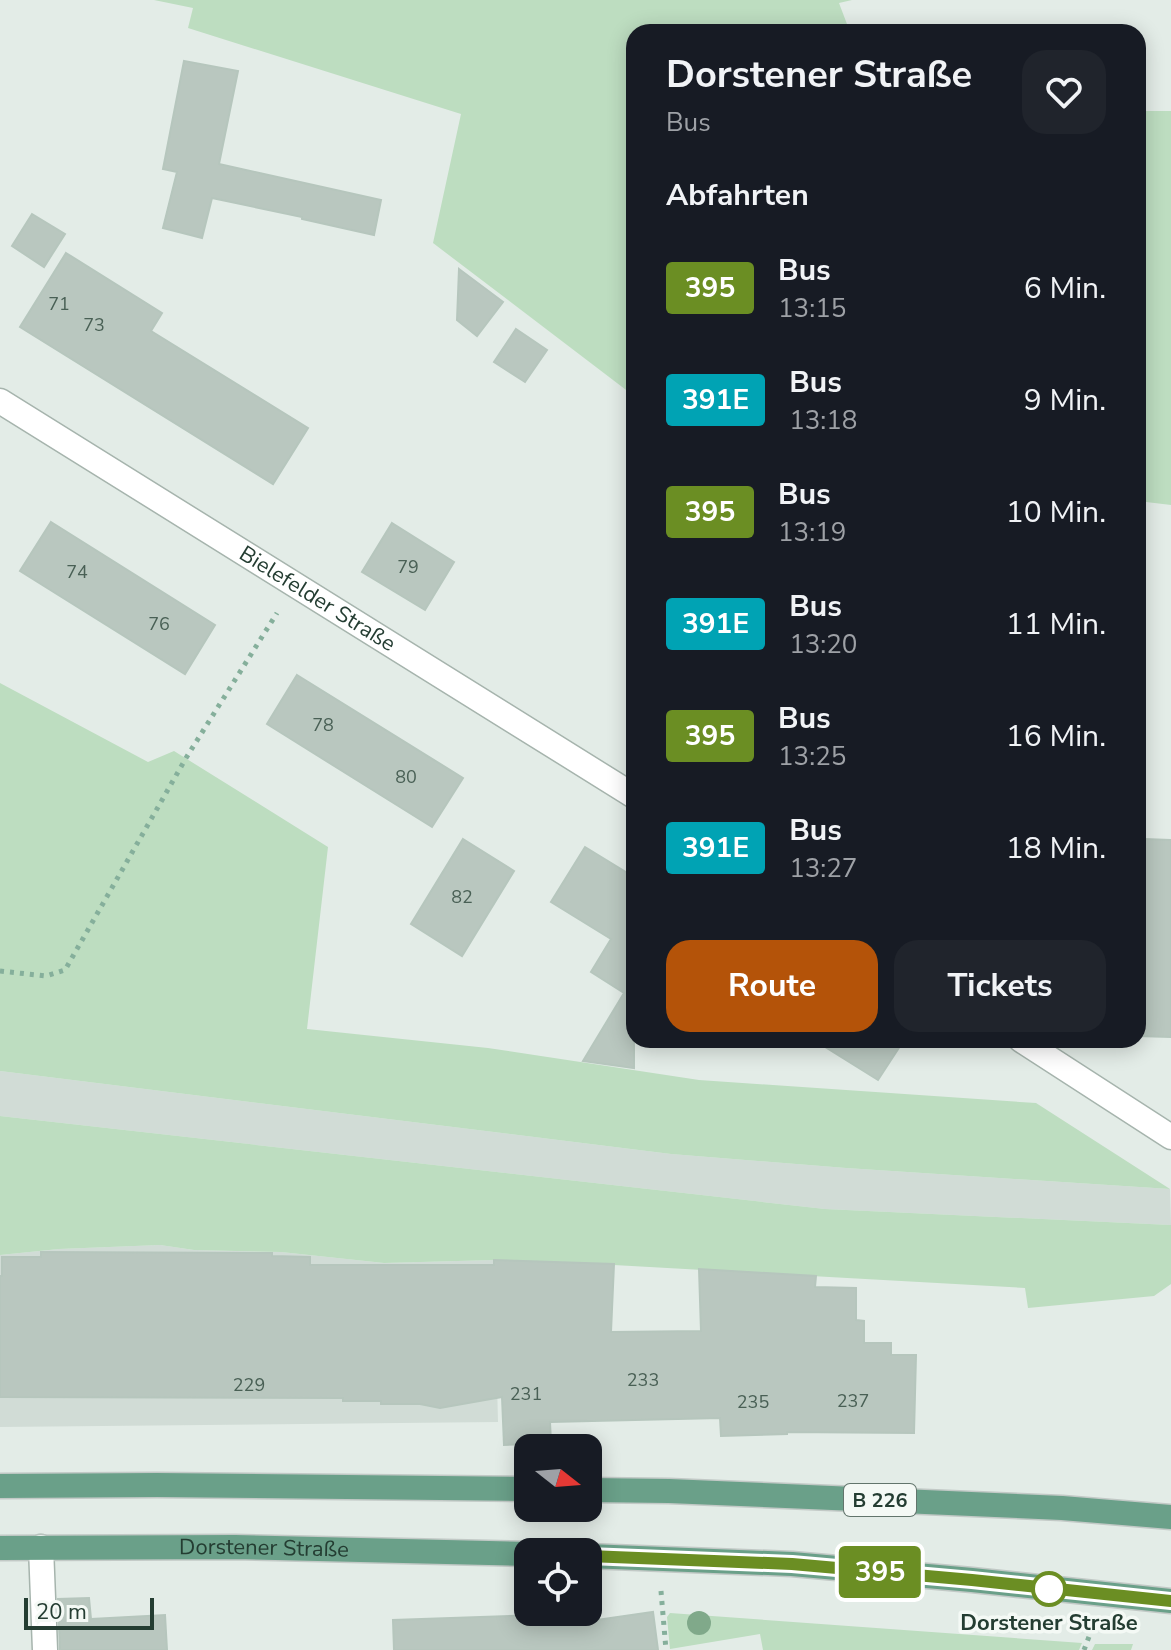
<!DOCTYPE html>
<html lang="de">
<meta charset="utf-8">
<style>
body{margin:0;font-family:"Nunito Sans",sans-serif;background:#20242c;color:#f1f3f6;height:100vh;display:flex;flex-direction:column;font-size:30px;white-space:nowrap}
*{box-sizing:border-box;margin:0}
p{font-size:26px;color:#9ea1a6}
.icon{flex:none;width:44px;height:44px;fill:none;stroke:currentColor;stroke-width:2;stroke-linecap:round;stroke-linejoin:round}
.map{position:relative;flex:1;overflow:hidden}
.drawer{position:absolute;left:626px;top:24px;width:520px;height:1024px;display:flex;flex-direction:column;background:#171b24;border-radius:24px;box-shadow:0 4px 20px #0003}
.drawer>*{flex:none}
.badge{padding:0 16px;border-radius:6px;font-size:28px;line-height:52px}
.needle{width:52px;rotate:107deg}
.buttons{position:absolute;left:514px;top:1434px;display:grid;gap:16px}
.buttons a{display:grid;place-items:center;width:88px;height:88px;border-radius:16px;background:#171b24;box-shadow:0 4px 20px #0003;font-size:40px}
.scale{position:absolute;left:24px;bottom:20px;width:130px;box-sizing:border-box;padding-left:8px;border:4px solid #243d32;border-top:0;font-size:22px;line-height:28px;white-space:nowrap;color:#243d32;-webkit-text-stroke:6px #f4f9f5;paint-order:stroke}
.map>.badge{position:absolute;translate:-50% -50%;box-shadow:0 0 0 4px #fff}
h2{padding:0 40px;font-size:30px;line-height:72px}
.round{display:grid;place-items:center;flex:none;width:84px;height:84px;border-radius:24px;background:#20242c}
.summary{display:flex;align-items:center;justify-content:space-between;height:136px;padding:0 40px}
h1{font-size:38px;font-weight:700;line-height:60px}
.button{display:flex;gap:16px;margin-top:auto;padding:16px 40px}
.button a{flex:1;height:92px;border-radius:24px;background:#b45309;color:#fff;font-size:32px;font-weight:700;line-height:92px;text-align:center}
.button a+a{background:#20242c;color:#f1f3f6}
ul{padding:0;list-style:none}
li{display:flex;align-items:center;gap:24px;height:112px;padding:0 40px}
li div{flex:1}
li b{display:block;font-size:30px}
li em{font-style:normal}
li .badge{min-width:88px;font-weight:700;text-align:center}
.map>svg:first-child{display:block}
.built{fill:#d1dcd6}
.green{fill:#bdddc0}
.building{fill:#b9c7bf;stroke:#b6c6bd;stroke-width:2}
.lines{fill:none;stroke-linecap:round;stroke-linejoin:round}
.minor-casing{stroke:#a6b4ad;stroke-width:27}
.major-casing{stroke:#c2c9c6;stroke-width:27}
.path{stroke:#85af9b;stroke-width:5;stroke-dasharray:4 6;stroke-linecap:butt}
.minor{stroke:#fff;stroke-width:24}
.major{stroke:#6aa089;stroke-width:24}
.tree{fill:#80a98a}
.line-casing{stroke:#fff;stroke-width:18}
.line{stroke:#6b8e23;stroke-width:12}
.stop-dot{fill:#fff;stroke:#6b8e23;stroke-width:4}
.labels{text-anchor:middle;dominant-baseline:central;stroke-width:7;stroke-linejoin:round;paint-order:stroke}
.number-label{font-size:18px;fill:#496055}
.shield{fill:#f4f9f5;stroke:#62756c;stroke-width:2}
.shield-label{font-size:20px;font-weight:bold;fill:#243d32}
.street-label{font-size:22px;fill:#243d32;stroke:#f4f9f5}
.stop-label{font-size:22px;font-weight:bold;fill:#243d32;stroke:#f4f9f5}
</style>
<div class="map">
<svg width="1171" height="1650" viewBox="0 0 1171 1650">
<rect width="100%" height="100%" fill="#e3ece7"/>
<path class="built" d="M0 1071 671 1154 846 1168 1170 1189 1171 1225 825 1209 0 1116Z
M160 1245 194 1250 281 1252 384 1263 494 1260 498 1422 0 1427V1255L59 1249Z"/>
<path class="green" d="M154 0H852L839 3 850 32H634V396L433 243 461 114 188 28 193 8Z
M1138 111H1171V505L1138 501Z
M0 683 148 762 174 751 328 847 307 1029 488 1048 699 1080 1036 1103 1170 1189 846 1168 671 1154 0 1071Z
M0 1116 825 1209 1171 1225V1284L1154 1296 1028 1308 1025 1288 578 1263 494 1260 384 1263 281 1252 194 1250 160 1245 59 1249 0 1255Z
M670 1613 1082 1643 1079 1650H763L760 1634 670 1649 667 1617Z
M1095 1644H1133L1131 1650H1092Z"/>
<path class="building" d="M184 61 238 71 219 164 381 200 374 235 302 219V217L212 198 202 238 163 228 177 172 163 169Z
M32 214 65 234 44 267 12 246Z
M66 253 162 313 151 331 308 428 273 484 20 327Z
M459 269 503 302 477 336 457 320Z
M516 329 547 350 525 382 494 362Z
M51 522 215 625 185 674 20 571Z
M392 523 454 562 425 610 362 572Z
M297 675 463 778 432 827 267 724Z
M463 839 514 871 462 956 411 924Z
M1144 839 1171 840V1037L1138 1036 1141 944H1138V929Z
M585 847 634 877V1068L583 1061 624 993 591 972 611 939 551 902Z
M814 1040H904L878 1080Z
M41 1252 272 1253V1256L310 1257V1265H494V1260L614 1264 611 1332 701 1331 699 1269 816 1276 815 1287 856 1288V1320L864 1321V1343H891V1355H916L914 1433 787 1432V1434L721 1436 720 1418 550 1422 551 1443 504 1445 502 1397 440 1408 420 1404H381V1401H343V1398L0 1397V1276H2V1257H41Z
M89 1598 91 1619 165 1615 167 1650H60L58 1599Z
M653 1612 658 1650H394L393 1620 569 1614V1624Z"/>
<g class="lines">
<defs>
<g id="minor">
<path id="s1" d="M0 401 634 796"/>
<path d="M1021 1040 1171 1137"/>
<path d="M41 1547 45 1650"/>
</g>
<g id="major">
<path d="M0 1486 157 1485 528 1489"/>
<path d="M588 1490 669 1491 1062 1508 1171 1517"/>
<path id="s2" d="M0 1548 235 1547 528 1554"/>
<path d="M588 1556 792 1564 972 1580 1171 1601"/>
</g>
</defs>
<use href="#minor" class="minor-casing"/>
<use href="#major" class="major-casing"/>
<path class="path" d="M0 971 46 976 65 970 186 758 277 613
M661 1591 666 1650
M1084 1650 1093 1626"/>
<use href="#minor" class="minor"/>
<use href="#major" class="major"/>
</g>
<circle class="tree" cx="699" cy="1623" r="12"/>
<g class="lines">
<defs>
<path id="line" d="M588 1556 792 1564 972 1580 1171 1601"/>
</defs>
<use href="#line" class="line-casing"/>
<use href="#line" class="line"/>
</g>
<circle class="stop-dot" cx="1049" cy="1589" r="16"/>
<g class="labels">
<g class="number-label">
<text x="59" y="304">71</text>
<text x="94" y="325">73</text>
<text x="408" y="567">79</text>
<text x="77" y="572">74</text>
<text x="159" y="624">76</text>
<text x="323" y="725">78</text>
<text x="406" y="777">80</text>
<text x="462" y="897">82</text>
<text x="643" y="1380">233</text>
<text x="249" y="1385">229</text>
<text x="526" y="1394">231</text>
<text x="853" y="1401">237</text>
<text x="753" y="1402">235</text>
</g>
<rect class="shield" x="844" y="1484" width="72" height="32" rx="6"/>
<g class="shield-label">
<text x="880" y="1500">B 226</text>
</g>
<g class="street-label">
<text stroke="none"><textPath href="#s1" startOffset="374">Bielefelder Straße</textPath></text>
<text stroke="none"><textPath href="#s2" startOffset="264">Dorstener Straße</textPath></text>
</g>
<g class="stop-label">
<text x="1049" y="1623">Dorstener Straße</text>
</g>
</g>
</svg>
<div class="buttons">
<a><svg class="needle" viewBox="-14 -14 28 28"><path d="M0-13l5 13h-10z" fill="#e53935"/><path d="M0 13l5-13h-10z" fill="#9ea1a6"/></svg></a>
<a><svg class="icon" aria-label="locate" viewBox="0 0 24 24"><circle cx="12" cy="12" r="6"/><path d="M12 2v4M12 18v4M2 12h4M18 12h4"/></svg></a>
</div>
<div class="scale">20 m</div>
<b class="badge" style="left:880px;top:1572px;background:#6b8e23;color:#fff">395</b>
<section class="drawer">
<div class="summary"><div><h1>Dorstener Straße</h1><p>Bus</p></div><a class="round"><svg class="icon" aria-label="heart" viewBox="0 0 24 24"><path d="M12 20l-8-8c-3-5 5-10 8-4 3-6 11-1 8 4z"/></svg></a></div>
<h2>Abfahrten</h2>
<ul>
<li><span class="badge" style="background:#6b8e23;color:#fff">395</span><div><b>Bus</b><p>13:15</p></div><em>6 Min.</em></li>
<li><span class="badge" style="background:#00a3b4;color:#fff">391E</span><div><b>Bus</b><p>13:18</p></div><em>9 Min.</em></li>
<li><span class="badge" style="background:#6b8e23;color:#fff">395</span><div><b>Bus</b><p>13:19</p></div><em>10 Min.</em></li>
<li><span class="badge" style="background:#00a3b4;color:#fff">391E</span><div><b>Bus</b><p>13:20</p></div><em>11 Min.</em></li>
<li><span class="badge" style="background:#6b8e23;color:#fff">395</span><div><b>Bus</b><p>13:25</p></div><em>16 Min.</em></li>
<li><span class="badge" style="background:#00a3b4;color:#fff">391E</span><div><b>Bus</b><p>13:27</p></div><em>18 Min.</em></li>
</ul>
<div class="button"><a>Route</a><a>Tickets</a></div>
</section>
</div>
